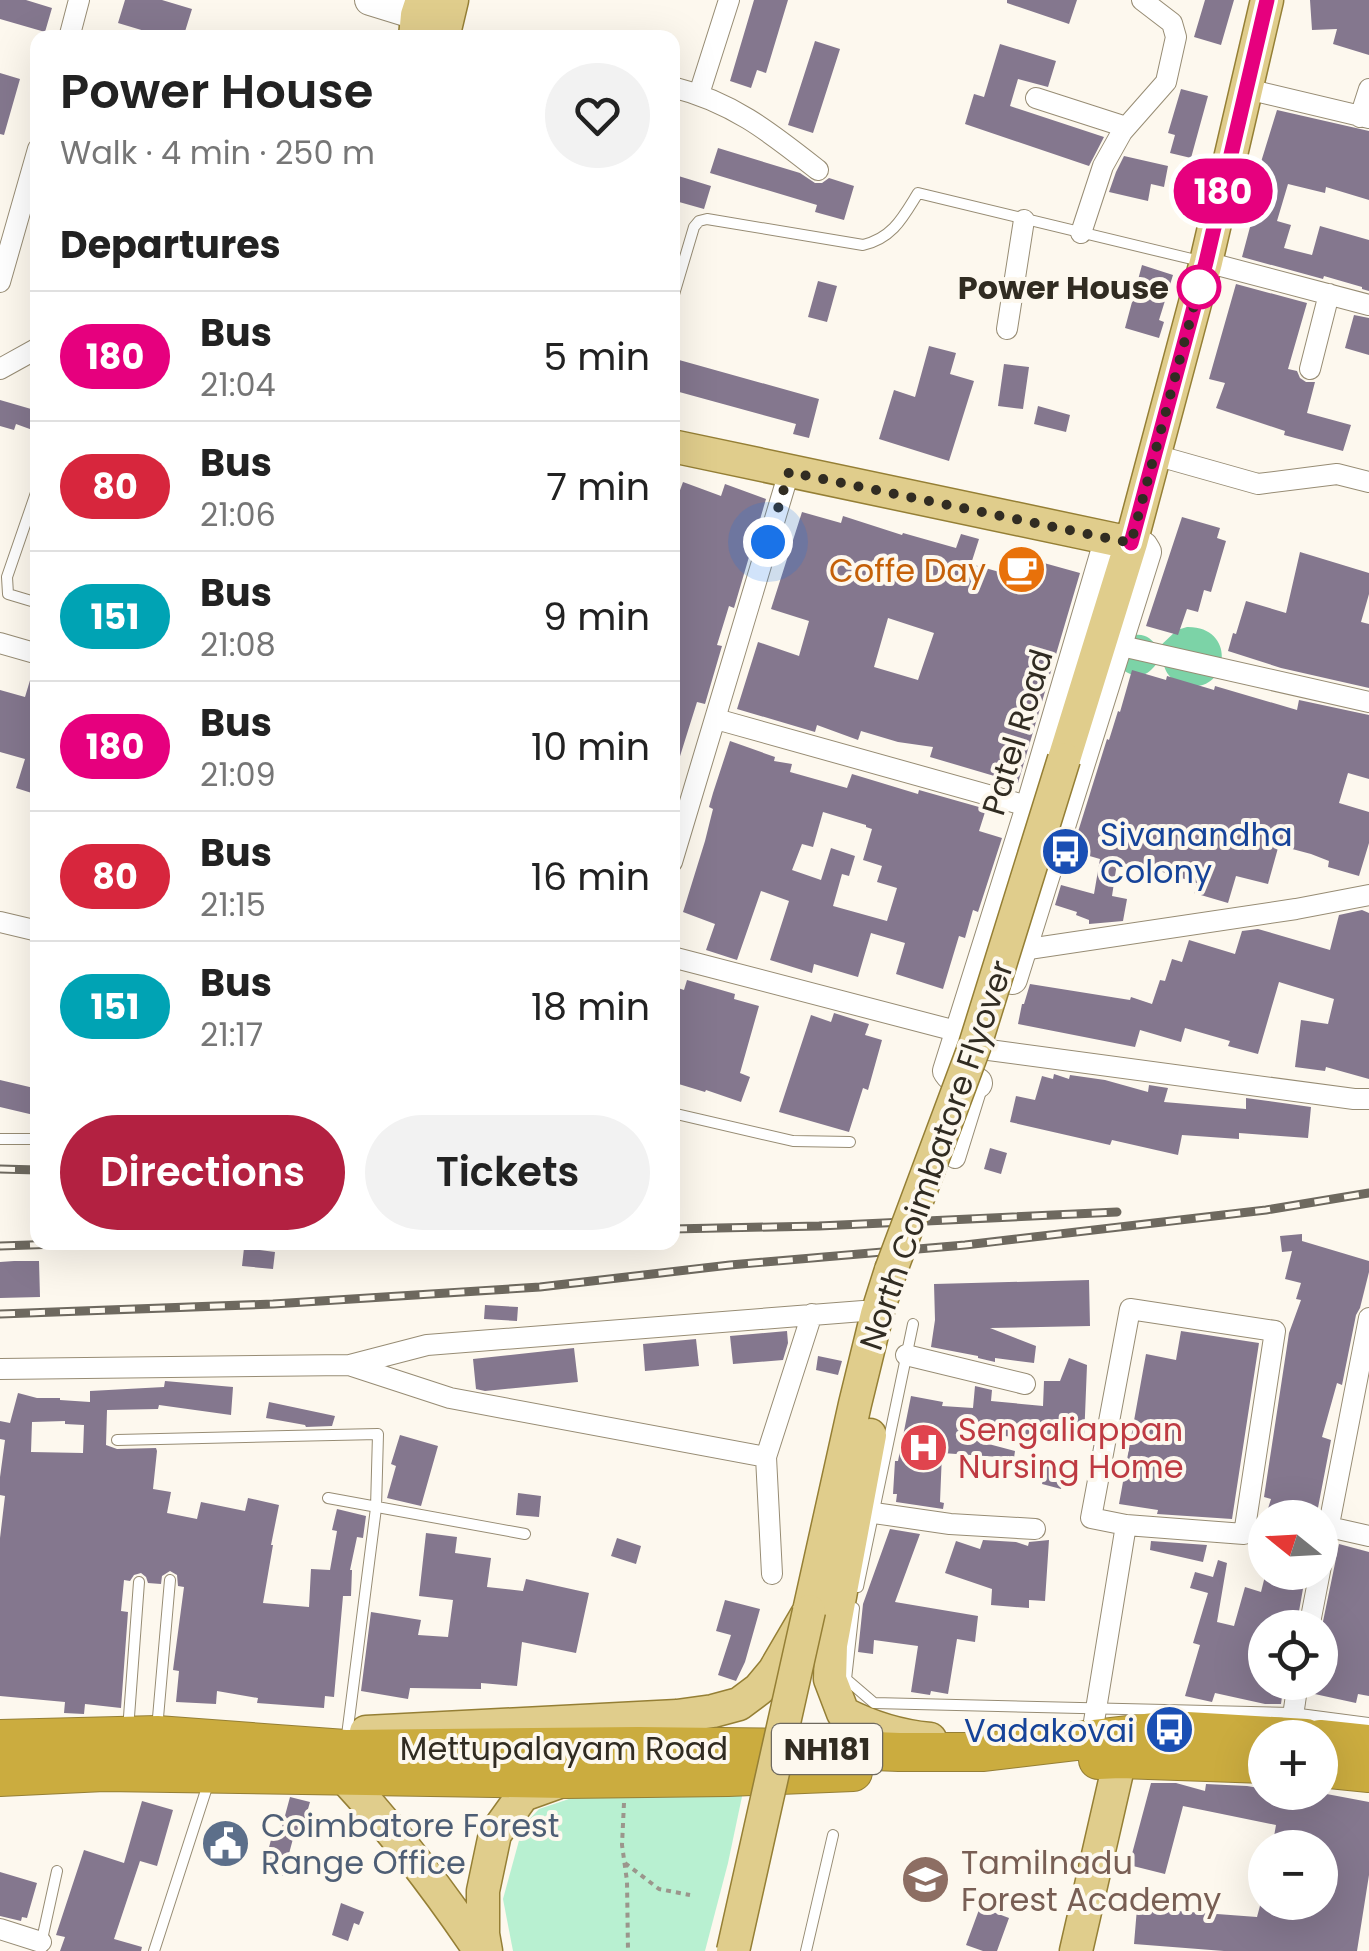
<!DOCTYPE html>
<meta charset="utf-8">
<style>
body{margin:0;font-family:Poppins,sans-serif;background:#f2f2f2;color:#222;height:100vh;display:flex;flex-direction:column;font-size:38px;white-space:nowrap}
*{box-sizing:border-box;margin:0}
p{font-size:32px;color:#767676}
.icon{flex:none;width:55px;height:55px;fill:none;stroke:currentColor;stroke-width:2;stroke-linecap:round;stroke-linejoin:round}
.map{position:relative;flex:1;overflow:hidden}
.panel{position:absolute;left:30px;top:30px;width:650px;height:1220px;display:flex;flex-direction:column;background:#fff;border-radius:20px;box-shadow:0 10px 40px #0002}
.panel>*{flex:none}
.badge{padding:0 20px;border-radius:32px;font-size:35px;line-height:65px}
.needle{width:65px;rotate:288deg}
.buttons{position:absolute;left:1248px;top:1500px;display:grid;gap:20px}
.buttons a{display:grid;place-items:center;width:90px;height:90px;border-radius:50%;background:#fff;box-shadow:0 10px 40px #0002;font-size:50px}
.you{position:absolute;width:50px;height:50px;margin:-25px;border:8px solid #fff;border-radius:50%;background:#1a73e8;box-shadow:0 0 0 15px #1a73e833}
.map>.badge{position:absolute;translate:-50% -50%;box-shadow:0 0 0 5px #fff}
h2{padding:0 30px;font-size:38px;line-height:90px}
.round{display:grid;place-items:center;flex:none;width:105px;height:105px;border-radius:52px;background:#f2f2f2}
.summary{display:flex;align-items:center;justify-content:space-between;height:170px;padding:0 30px}
h1{font-size:48px;font-weight:600;line-height:75px}
.action{display:flex;gap:20px;margin-top:auto;padding:20px 30px}
.action a{flex:1;height:115px;border-radius:60px;background:#b32141;color:#fff;font-size:40px;font-weight:600;line-height:115px;text-align:center}
.action a+a{background:#f2f2f2;color:#222}
ul{padding:0;list-style:none}
li{display:flex;align-items:center;gap:30px;height:130px;padding:0 30px;border-top:2px solid #e0e0e0}
li div{flex:1}
li b{display:block;font-size:38px}
li em{font-style:normal}
li .badge{min-width:110px;font-weight:700;text-align:center}
.map>svg:first-child{display:block}
.green{fill:#b8f0d1}
.forest{fill:#7cd3a7}
.building{fill:#84778e;fill-rule:evenodd}
.lines{fill:none;stroke-linecap:round;stroke-linejoin:round}
.lane-casing{stroke:#978c74;stroke-width:12}
.street-casing{stroke:#978c74;stroke-width:22}
.secondary-casing{stroke:#978c74;stroke-width:32}
.primary-casing{stroke:#957f35;stroke-width:35}
.highway-casing{stroke:#957f35;stroke-width:40}
.path{stroke:#9b968c;stroke-width:4;stroke-dasharray:5 5;stroke-linecap:butt}
.lane{stroke:#fff;stroke-width:10}
.street{stroke:#fff;stroke-width:20}
.secondary{stroke:#fff;stroke-width:30}
.primary{stroke:#e0cd8c;stroke-width:32}
.highway{stroke:#cbac3f;stroke-width:38}
.rail-casing{stroke:#6e695f;stroke-width:9}
.rail{stroke:#fdf8ee;stroke-width:5;stroke-dasharray:15;stroke-linecap:butt}
.primary-bridge-casing{stroke:#957f35;stroke-width:35;stroke-linecap:butt}
.primary-bridge{stroke:#e0cd8c;stroke-width:32}
.line-casing{stroke:#fff;stroke-width:22}
.line{stroke:#e6007e;stroke-width:15}
.walk{stroke:#312c22;stroke-width:10;stroke-dasharray:0 18}
.stop-dot{fill:#fff;stroke:#e6007e;stroke-width:5}
.labels{text-anchor:middle;dominant-baseline:central;stroke-width:8;stroke-linejoin:round;paint-order:stroke}
.shield{fill:#fdf8ee;stroke:#6e695f;stroke-width:2.5}
.shield-label{font-size:30px;font-weight:bold;fill:#312c22}
.stop-label{font-size:32px;font-weight:bold;fill:#312c22;stroke:#fdf8ee;text-anchor:end}
.food-label{font-size:32px;fill:#c56008;stroke:#fdf8ee;text-anchor:end}
.street-label{font-size:32px;fill:#312c22;stroke:#fdf8ee}
.transit-label{font-size:32px;fill:#164399;stroke:#fdf8ee;text-anchor:start}
.health-label{font-size:32px;fill:#be3a42;stroke:#fdf8ee;text-anchor:start}
.service-label{font-size:32px;fill:#4e5e75;stroke:#fdf8ee;text-anchor:start}
.education-label{font-size:32px;fill:#785e54;stroke:#fdf8ee;text-anchor:start}
</style>
<div class="map">
<svg width="1369" height="1951" viewBox="0 0 1369 1951">
<rect width="100%" height="100%" fill="#fdf8ee"/>
<path class="green" d="M744 1787 728 1863 705 1951H513L503 1899 523 1826 539 1809 569 1799 601 1792Z"/>
<path class="forest" d="M1187 627C1239 626 1228 696 1186 685 1170 681 1164 672 1162 656 1152 672 1141 683 1123 670L1130 636C1143 632 1151 637 1158 648L1177 630Z"/>
<path class="building" d="M0 0H26L52 8 45 32 0 19Z
M125 0H162L192 9 183 38H168L118 23Z
M754 0H788L766 73 757 70 751 88 730 81Z
M1007 0H1077L1069 24 1007 3Z
M1205 0H1234L1221 45 1194 37Z
M1310 0H1369V55L1333 44 1337 29 1312 30Z
M815 41 840 49 813 133 788 125Z
M1000 44 1056 61 1048 87 1018 79 1010 106 1104 137 1089 166 965 124 974 94 984 97Z
M0 73 20 79 4 135 0 134Z
M1181 89 1208 96 1191 158 1170 153 1175 135 1168 133Z
M1277 110 1369 131V200L1326 187 1325 193 1288 184 1277 221 1291 225 1284 248 1312 255 1320 226 1369 240V291L1362 289V287L1324 276 1323 279 1242 257 1254 212H1250L1261 176 1257 175Z
M718 148 800 173 815 183H822L829 178 854 186 844 220 815 212 817 205 710 173Z
M1124 156 1168 166 1164 187 1151 184 1148 201 1109 192 1116 172Z
M672 174 711 186 704 209 672 200Z
M1142 265 1173 275 1159 320 1164 322 1159 338 1125 328Z
M818 281 837 286 827 322 808 317Z
M1236 284 1307 303 1288 369 1297 371 1300 378 1306 382H1315L1307 413 1351 425 1343 451 1284 435 1285 431 1216 408 1225 383 1209 379Z
M1354 315 1369 318V355L1345 348Z
M929 346 956 353 950 374 974 381 949 461 879 439 894 390 915 397Z
M672 358 819 399 809 438 793 434 796 424 672 390Z
M1004 364 1029 367 1023 409 998 406Z
M0 400 38 411V432L16 424 14 430 0 426Z
M1038 406 1070 415 1066 432 1034 424Z
M683 482 721 496 725 484 766 499 734 608 729 606 717 645 722 646 705 704 697 702 676 769 672 768V512Z
M802 512 841 523 843 516 902 535 903 533 956 548 961 534 979 539 971 564 1003 573V571L1010 573 1015 555 1080 573 1018 783 930 757 933 747 898 742 861 731 858 740 817 725 815 732 737 709 758 642 799 656 809 621 771 609ZM888 618 934 633 918 680 874 667Z
M1182 517 1220 528 1217 538 1226 541 1211 592 1204 590 1198 612 1187 609 1178 635 1146 626Z
M1300 552 1369 573V594L1361 622 1369 624V688L1281 668 1228 651 1233 633 1236 634 1246 601 1286 613Z
M34 667 38 668V795L16 788 25 759 0 752V690L25 697Z
M1132 670 1166 680 1167 676 1214 690 1215 686 1297 710 1299 700 1369 715V779L1348 773 1339 803 1369 812V843L1359 876 1328 867 1329 861 1311 854 1281 846 1280 849 1278 848 1268 884 1236 876 1228 903 1194 893 1197 883 1153 869 1147 872 1117 863 1112 896 1127 899 1123 921 1089 924V920L1076 915 1077 912 1055 905 1061 885 1094 894 1100 859 1072 851 1107 739 1109 740 1118 711 1120 712Z
M730 741 775 757 774 761 792 764 790 772 847 788 852 774 918 794 919 790 986 809 979 831 1002 838 978 912 973 910 965 938 959 936 943 989 896 974 905 943 871 933 858 977 814 964 812 973 770 960 789 901 761 891 737 960 706 950 715 924 683 912 705 841 713 809 709 807 713 793ZM823 812 866 825V827L872 829 863 860 882 866 877 882 897 888 887 921 833 906 842 874 849 876 855 856 831 848 821 880 792 870 802 844 813 847Z
M1362 910 1369 913V1079L1326 1067 1325 1071 1295 1067 1301 1020 1328 1024 1334 999 1279 982 1258 1054 1228 1046 1230 1041 1185 1028 1181 1042 1140 1030 1135 1047 1018 1024 1022 1004H1024L1030 984 1130 1000 1131 997 1152 1004 1160 980 1165 981 1172 959 1182 962 1189 940 1235 954 1242 931 1258 929 1330 950 1339 915Z
M687 980 735 994 734 999 759 1006 740 1073 750 1077 741 1102 706 1090 705 1092 672 1082V986L684 990Z
M834 1013 869 1024 865 1035 882 1040 868 1090 863 1088 849 1132 779 1112 811 1015 831 1022Z
M1054 1074 1069 1079 1070 1075 1105 1080 1148 1092 1149 1085 1168 1088 1164 1102 1246 1109V1098L1311 1107 1308 1138 1239 1133V1139L1182 1135 1178 1155 1112 1140 1110 1145 1010 1122 1016 1096 1035 1100 1042 1076 1053 1079Z
M0 1080 38 1089V1116L0 1107Z
M990 1148 1007 1153 1001 1174 984 1169Z
M1302 1234V1241L1369 1261V1272L1360 1308 1356 1315 1342 1385 1337 1383 1322 1437 1331 1440 1316 1518H1265L1271 1499 1264 1497 1289 1333 1301 1300 1296 1299 1301 1283 1285 1279 1292 1251 1282 1252 1280 1236Z
M244 1248 275 1252 273 1269 242 1266Z
M14 1261H39L40 1297 0 1298V1262Z
M1089 1280 1090 1326 990 1328 1036 1346 1034 1363 995 1358V1362L978 1358V1356L931 1347 935 1320 934 1284Z
M485 1305 518 1307 517 1321 484 1319Z
M787 1331 788 1343 783 1360 733 1364 730 1336Z
M1181 1331 1259 1343 1232 1519 1157 1514 1158 1510 1119 1504 1146 1354 1176 1360Z
M696 1339 699 1366 645 1371 643 1344Z
M574 1348 578 1382 485 1391 476 1389 473 1359Z
M818 1356 842 1361 838 1375 816 1370Z
M1069 1358 1087 1365 1084 1440 982 1435 981 1442 1015 1451 1014 1458 942 1453 940 1502 944 1503 943 1509 896 1502 897 1494H893L895 1461H898L911 1396 943 1402 942 1406 973 1408 975 1386 992 1390 991 1401 1043 1406 1044 1381H1060Z
M165 1381 233 1387 231 1415 159 1405 158 1409 107 1410 106 1445 117 1449 156 1448 157 1451 153 1489 171 1492 167 1513 197 1519 201 1502 245 1511 248 1498 279 1505 271 1545H273L263 1603 309 1607 311 1569 330 1570 337 1531 332 1530 337 1509 366 1516 363 1538 357 1537 350 1570H352L351 1596H343L334 1697 325 1696 324 1708 257 1703 258 1698 217 1691 216 1704 176 1702 179 1671 173 1670 184 1587 178 1586 177 1575 170 1571 162 1576 161 1584 148 1583 146 1577 141 1573 134 1575 130 1581 124 1580 121 1611 128 1612 121 1708 85 1704 84 1714 64 1713 65 1702 0 1696V1538L5 1496 0 1495V1477L5 1440 0 1439V1421L10 1423 18 1393 37 1398H60V1400L90 1402V1391L164 1387ZM65 1421V1424L84 1425 83 1453 31 1452 32 1422Z
M269 1402 335 1416 332 1426 306 1427 305 1425 266 1418Z
M400 1435 438 1446 421 1506 387 1498 396 1466 391 1464Z
M1048 1460 1067 1465 1061 1489 1042 1484Z
M518 1493 541 1496 539 1517 516 1515Z
M890 1529 920 1534 895 1602 978 1616 975 1642 957 1639 948 1694 931 1691 930 1695 911 1692 918 1646 874 1640 873 1654 858 1652 863 1604Z
M426 1533 457 1537 455 1553 491 1558 487 1587 523 1591 526 1579 589 1593 576 1653 522 1642 517 1686 481 1683V1689L410 1688 408 1699 361 1691 371 1612 421 1620 418 1635 448 1637 453 1600 419 1596Z
M617 1538 641 1546 636 1564 611 1556Z
M983 1540 1016 1542 1028 1546 1029 1542 1049 1540 1045 1601 1029 1600V1608L991 1605 992 1589 945 1573 956 1541 980 1549Z
M1151 1541 1207 1545 1203 1562 1150 1550Z
M1339 1544 1369 1552V1696L1358 1694 1356 1703 1310 1693 1312 1682H1320V1636Z
M1218 1560 1227 1563 1217 1622 1234 1626 1245 1587 1261 1592 1266 1572H1306L1296 1628H1265V1682H1284L1281 1704H1265L1215 1693 1212 1702 1185 1696 1200 1645 1193 1643 1208 1593 1190 1588 1195 1572 1213 1577Z
M725 1600 760 1609 745 1662 736 1681 718 1675 731 1635 716 1631Z
M1151 1783H1176L1205 1791 1206 1784 1247 1786 1265 1789V1792H1316L1369 1802V1875L1357 1951H1224L1134 1944 1137 1908 1257 1917 1261 1902H1320V1848H1272L1276 1825 1183 1806 1165 1874 1129 1865Z
M290 1797 310 1802 300 1837 294 1835 283 1876 263 1870 272 1836 279 1838Z
M142 1801 173 1810 157 1866 140 1861 114 1939 142 1947 141 1951H60L65 1937 56 1935 84 1850 124 1863Z
M0 1872 37 1883 27 1918 22 1917 21 1921 0 1916Z
M341 1903 364 1912 359 1925 354 1923 348 1941 332 1935Z
M980 1907 1009 1918 997 1951H983L966 1945Z"/>
<g class="lines">
<defs>
<path id="lane" d="M672 301 694 227 699 221 707 219 863 245C893 238 903 217 918 193L1200 261
M38 487 7 577 8 594 38 603
M672 1113 793 1141 850 1142
M0 1139H38
M117 1440 378 1434 376 1508 346 1743
M328 1498 525 1534
M858 1587 913 1324
M854 1608 846 1679 874 1703 1292 1713 1369 1723
M157 1729 170 1580
M128 1730 139 1582
M41 1944 57 1871
M154 1951 209 1781
M806 1951 833 1835"/>
<path id="street" d="M69 38 79 0
M672 87C733 102 771 133 818 170
M1247 89 1369 118
M699 94 729 0
M1036 98 1126 127
M1360 117 1369 89
M1081 233 1103 166 1122 132 1166 82 1176 37 1172 23 1142 0
M1206 262 1369 305
M0 282 38 149
M1007 329 1024 220
M0 369 38 348
M1310 369 1329 294
M1155 455 1258 484 1337 474 1369 482
M0 643 38 654
M1117 645 1369 702
M716 719 1031 807
M672 862 789 472
M0 922 38 931
M1022 950 1296 909 1369 895
M672 957 960 1032
M989 1050 1354 1099H1369
M955 1158 978 1084
M1130 1309 1275 1331 1244 1534 1126 1525 1091 1518Z
M906 1355 1025 1384
M352 1366 450 1398 766 1457 772 1574
M0 1369 350 1365 427 1345 863 1311
M766 1457 812 1314
M874 1513 950 1524 1035 1529
M1329 1527 1369 1536
M1309 1628 1369 1318
M1290 1736 1298 1682
M1091 1740 1126 1525
M0 1929 41 1942"/>
<path id="secondary" d="M370 0 438 21
M1012 979 1146 552 1143 547 1131 543
M977 1083 951 1075 948 1071 1031 807 1110 538"/>
<path id="primary" d="M415 38 417 15 422 0
M443 38 452 0
M672 446 1131 543
M1064 759 1131 543 1206 262 1267 0
M870 1435 831 1645 830 1679 843 1713C872 1728 898 1736 930 1739
M366 1732 677 1716 713 1711 739 1704 759 1689 774 1671 809 1611 855 1404 877 1314 891 1270
M344 1777C394 1831 439 1890 480 1951
M486 1951 483 1934V1891L495 1834 523 1795 562 1781
M1076 1951 1120 1759"/>
<path id="highway" d="M0 1739 157 1735 345 1749 638 1746 800 1748 899 1752H984L1170 1730 1306 1738
M1320 1739 1369 1744
M1098 1760 1120 1759 1265 1764
M1320 1768 1369 1773
M0 1777 104 1772 566 1779 728 1777 853 1772"/>
</defs>
<use href="#lane" class="lane-casing"/>
<use href="#street" class="street-casing"/>
<use href="#secondary" class="secondary-casing"/>
<use href="#primary" class="primary-casing"/>
<use href="#highway" class="highway-casing"/>
<path class="path" d="M537 1245 555 1242
M624 1803 622 1845 627 1881 628 1951
M625 1863 659 1889 690 1895"/>
<use href="#lane" class="lane"/>
<use href="#street" class="street"/>
<use href="#secondary" class="secondary"/>
<use href="#primary" class="primary"/>
<use href="#highway" class="highway"/>
<defs>
<path id="rail" d="M0 1169 38 1170
M672 1229 819 1226 1117 1212
M0 1246 116 1242
M0 1314 273 1304 540 1287 730 1265 965 1245 1266 1210 1369 1193"/>
</defs>
<use href="#rail" class="rail-casing"/>
<use href="#rail" class="rail"/>
<defs>
<path id="primary-bridge" d="M891 1270 975 1045 1064 759
M733 1951 809 1611"/>
</defs>
<use href="#primary-bridge" class="primary-bridge-casing"/>
<use href="#primary-bridge" class="primary-bridge"/>
</g>
<g class="lines">
<defs>
<path id="line" d="M1131 543 1206 262 1267 0"/>
</defs>
<use href="#line" class="line-casing"/>
<use href="#line" class="line"/>
<path class="walk" d="M768 542 789 472 1131 543 1199 287"/>
</g>
<defs>
<symbol id="cafe-disc" viewBox="-11 -11 22 22"><circle r="9.5" fill="#e8710a" stroke="#fdf8ee"/><path d="M-5.5-4.5H6V0H3Q3 3.5 0 3.5H-2.5Q-5.5 3.5-5.5 0ZM3-3.2v2h1.7v-2ZM-6 4.5H4V6H-6Z" fill="#fff"/></symbol>
<symbol id="bus-disc" viewBox="-11 -11 22 22"><circle r="9.5" fill="#1a4fb4" stroke="#fdf8ee"/><path d="M-5-6H5V4H4V6H2V4H-2V6H-4V4H-5ZM-3.5-4V0h7V-4ZM-3.5 1.2v1.5H-2V1.2ZM2 1.2v1.5H3.5V1.2Z" fill="#fff"/></symbol>
<symbol id="hospital-disc" viewBox="-11 -11 22 22"><circle r="9.5" fill="#e0444e" stroke="#fdf8ee"/><path d="M-5-5h3v3.5h4V-5h3V5h-3V1.5h-4V5h-3Z" fill="#fff"/></symbol>
<symbol id="civic-disc" viewBox="-11 -11 22 22"><circle r="9.5" fill="#5c6f8a" stroke="#fdf8ee"/><path d="M-.6-6.5H3V-4.5H.6V-3L4-1V1h2V6H-6V1h2V-1L-.6-3ZM-1.2 2.5V6h2.4V2.5Z" fill="#fff"/></symbol>
<symbol id="university-disc" viewBox="-11 -11 22 22"><circle r="9.5" fill="#8d6e63" stroke="#fdf8ee"/><path d="M0-5L7-2L0 1L-7-2ZM-4 1L0 2.5L4 1V4Q0 6-4 4Z" fill="#fff"/></symbol>
</defs>
<g fill-rule="evenodd">
<use href="#cafe-disc" x="994" y="542" width="55" height="55"/>
<use href="#bus-disc" x="1038" y="824" width="55" height="55"/>
<use href="#hospital-disc" x="896" y="1420" width="55" height="55"/>
<use href="#bus-disc" x="1142" y="1702" width="55" height="55"/>
<use href="#civic-disc" x="198" y="1816" width="55" height="55"/>
<use href="#university-disc" x="898" y="1852" width="55" height="55"/>
</g>
<circle class="stop-dot" cx="1199" cy="287" r="20"/>
<g class="labels">
<rect class="shield" x="772" y="1724" width="110" height="50" rx="8"/>
<g class="shield-label">
<text x="827" y="1749">NH181</text>
</g>
<g class="stop-label">
<text x="1169" y="287">Power House</text>
</g>
<g class="food-label">
<text x="986" y="570">Coffe Day</text>
</g>
<g class="street-label">
<text transform="translate(1017 732) rotate(-73)">Patel Road</text>
<text transform="translate(936 1155) rotate(-71)">North Coimbatore Flyover</text>
<text x="564" y="1748">Mettupalayam Road</text>
</g>
<g class="transit-label">
<text x="1100" y="834">Sivanandha<tspan x="1100" dy="37">Colony</tspan></text>
<text x="1135" y="1730" text-anchor="end">Vadakovai</text>
</g>
<g class="health-label">
<text x="958" y="1429">Sengaliappan<tspan x="958" dy="37">Nursing Home</tspan></text>
</g>
<g class="service-label">
<text x="261" y="1825">Coimbatore Forest<tspan x="261" dy="37">Range Office</tspan></text>
</g>
<g class="education-label">
<text x="961" y="1862">Tamilnadu<tspan x="961" dy="37">Forest Academy</tspan></text>
</g>
</g>
</svg>
<div class="buttons">
<a><svg class="needle" viewBox="-14 -14 28 28"><path d="M0-13l5 13h-10z" fill="#e53935"/><path d="M0 13l5-13h-10z" fill="#767676"/></svg></a>
<a><svg class="icon" aria-label="locate" viewBox="0 0 24 24"><circle cx="12" cy="12" r="6"/><path d="M12 2v4M12 18v4M2 12h4M18 12h4"/></svg></a>
<a>+</a>
<a>−</a>
</div>
<div class="you" style="left:768px;top:542px"></div>
<b class="badge" style="left:1223px;top:191px;background:#e6007e;color:#fff">180</b>
<section class="panel">
<div class="summary"><div><h1>Power House</h1><p>Walk · 4 min · 250 m</p></div><a class="round"><svg class="icon" aria-label="heart" viewBox="0 0 24 24"><path d="M12 20l-8-8c-3-5 5-10 8-4 3-6 11-1 8 4z"/></svg></a></div>
<h2>Departures</h2>
<ul>
<li><span class="badge" style="background:#e6007e;color:#fff">180</span><div><b>Bus</b><p>21:04</p></div><em>5 min</em></li>
<li><span class="badge" style="background:#d7263d;color:#fff">80</span><div><b>Bus</b><p>21:06</p></div><em>7 min</em></li>
<li><span class="badge" style="background:#00a3b4;color:#fff">151</span><div><b>Bus</b><p>21:08</p></div><em>9 min</em></li>
<li><span class="badge" style="background:#e6007e;color:#fff">180</span><div><b>Bus</b><p>21:09</p></div><em>10 min</em></li>
<li><span class="badge" style="background:#d7263d;color:#fff">80</span><div><b>Bus</b><p>21:15</p></div><em>16 min</em></li>
<li><span class="badge" style="background:#00a3b4;color:#fff">151</span><div><b>Bus</b><p>21:17</p></div><em>18 min</em></li>
</ul>
<div class="action"><a>Directions</a><a>Tickets</a></div>
</section>
</div>
